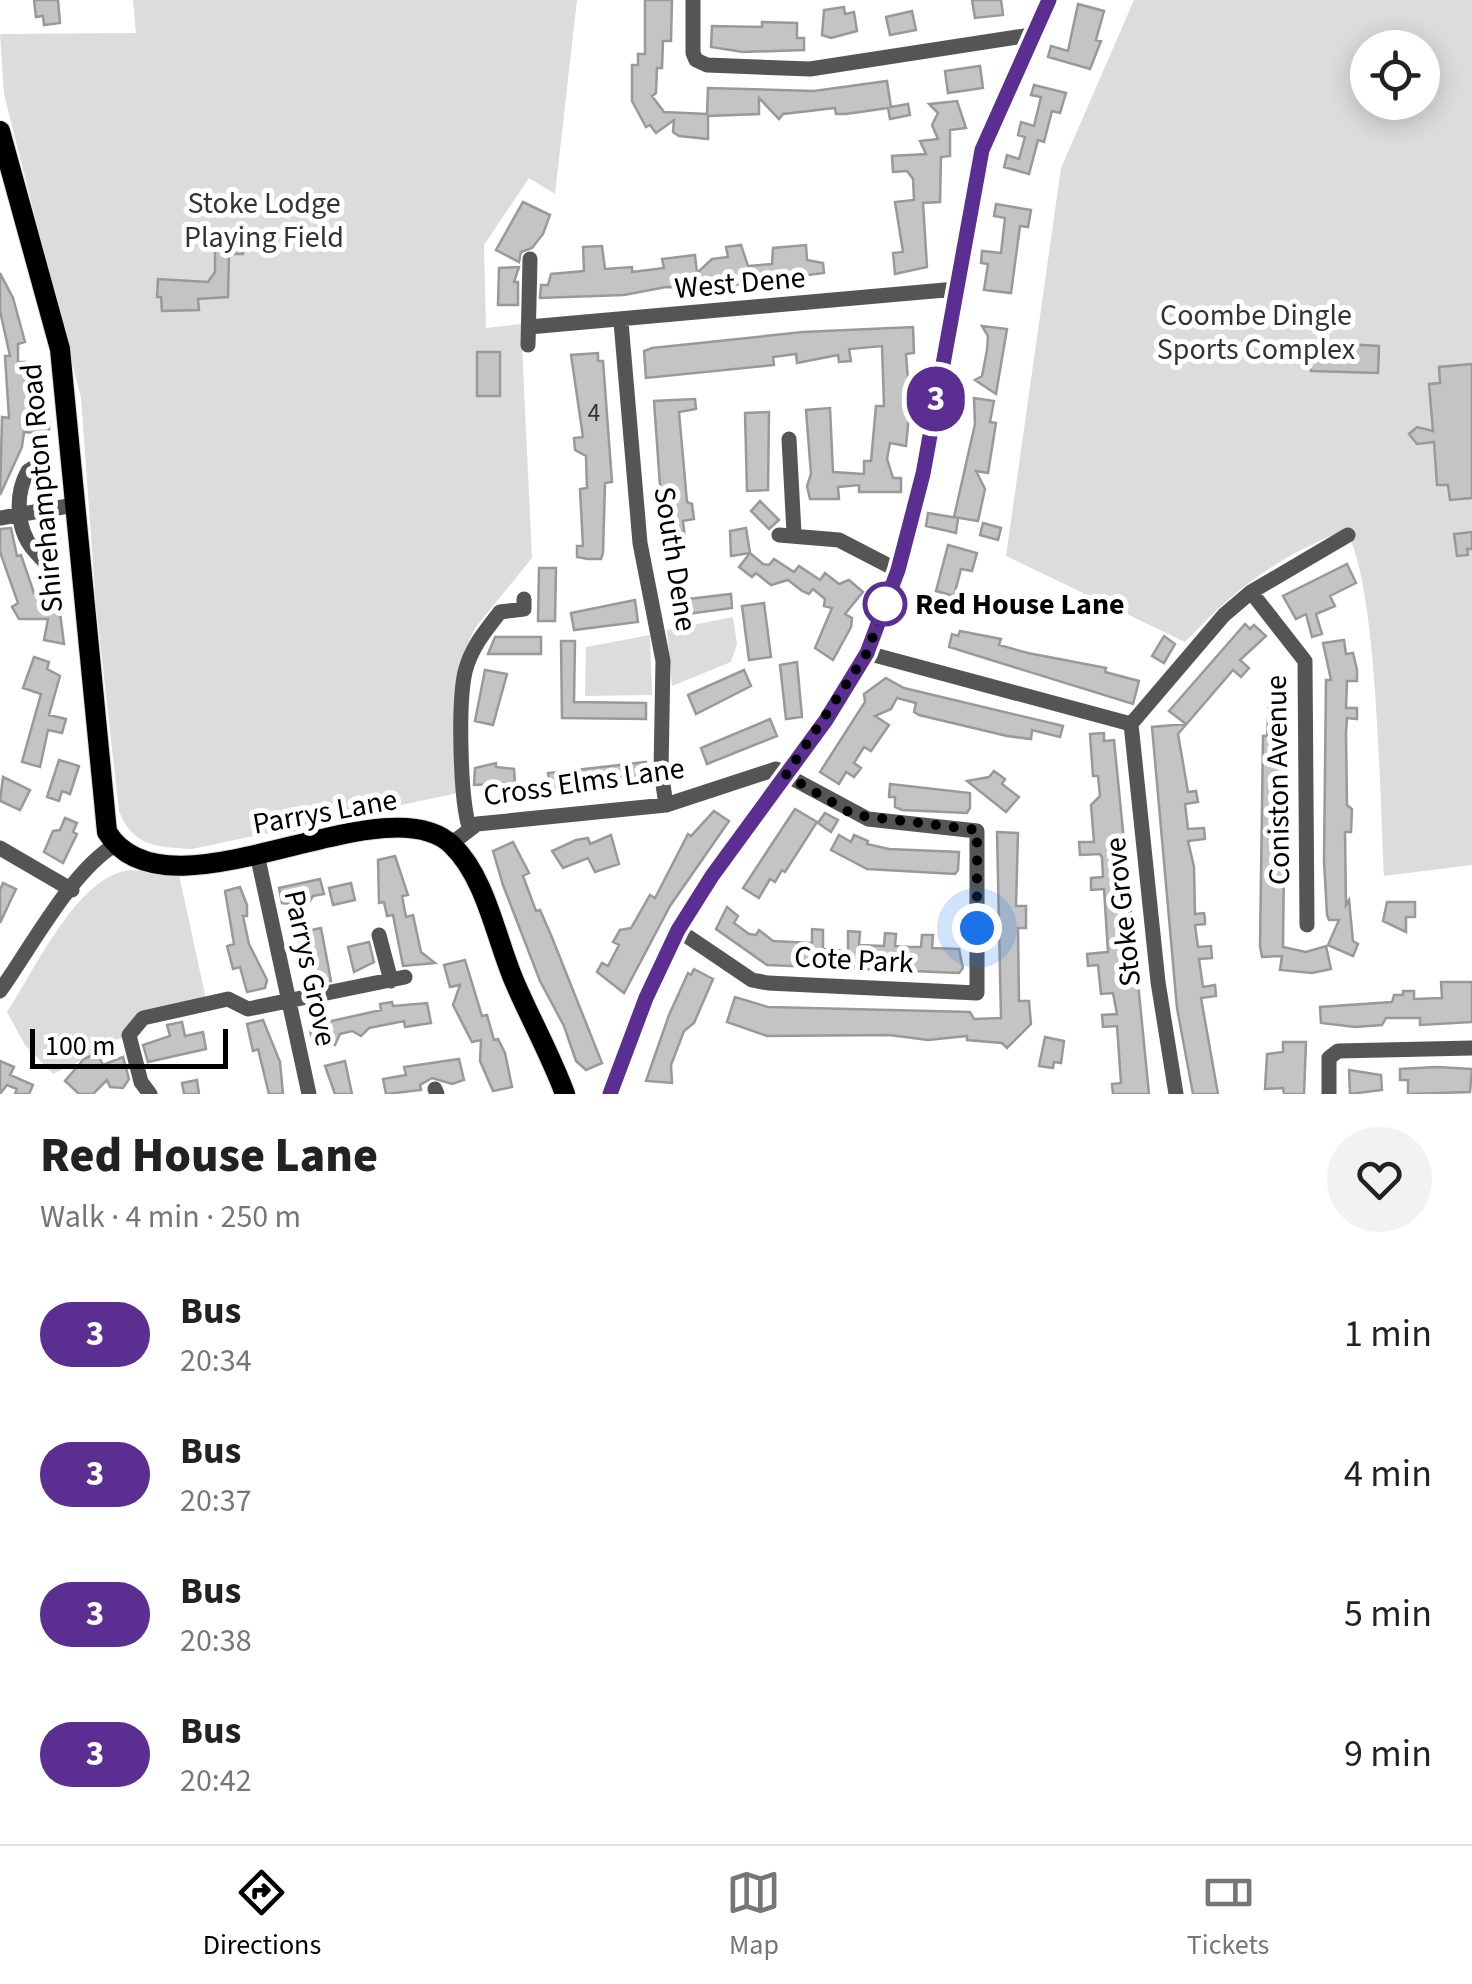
<!DOCTYPE html>
<meta charset="utf-8">
<style>
body{margin:0;font-family:"Source Sans 3",sans-serif;background:#f2f2f2;color:#222;height:100vh;display:flex;flex-direction:column;font-size:38px;white-space:nowrap}
*{box-sizing:border-box;margin:0}
p{font-size:32px;color:#767676}
.icon{flex:none;width:55px;height:55px;fill:none;stroke:currentColor;stroke-width:2;stroke-linecap:round;stroke-linejoin:round}
.map{position:relative;height:1094px;overflow:hidden}
.drawer{display:flex;flex-direction:column;background:#fff;flex:1}
.drawer>*{flex:none}
.badge{padding:0 20px;border-radius:32px;font-size:35px;line-height:65px}
.buttons{position:absolute;left:1350px;top:30px;display:grid;gap:20px}
.buttons a{display:grid;place-items:center;width:90px;height:90px;border-radius:50%;background:#fff;box-shadow:0 5px 25px #0003;font-size:50px}
.scale{position:absolute;left:30px;bottom:25px;width:198px;box-sizing:border-box;padding-left:10px;border:5px solid #000;border-top:0;font-size:28px;line-height:35px;white-space:nowrap;color:#000;-webkit-text-stroke:8px #fff;paint-order:stroke}
.you{position:absolute;width:50px;height:50px;margin:-25px;border:8px solid #fff;border-radius:50%;background:#1a73e8;box-shadow:0 0 0 15px #1a73e833}
.map>.badge{position:absolute;translate:-50% -50%;box-shadow:0 0 0 5px #fff}
.round{display:grid;place-items:center;flex:none;width:105px;height:105px;border-radius:52px;background:#f2f2f2}
.head{display:flex;align-items:center;justify-content:space-between;height:170px;padding:0 40px}
h1{font-size:48px;font-weight:800;line-height:75px}
ul{padding:0;list-style:none}
li{display:flex;align-items:center;gap:30px;height:140px;padding:0 40px}
li div{flex:1}
li b{display:block;font-size:38px}
li em{font-style:normal}
li .badge{min-width:110px;font-weight:700;text-align:center}
.tabs{display:flex;justify-content:space-around;align-items:center;height:140px;border-top:2px solid #e0e0e0;background:#fff;font-size:28px;color:#767676}
.tabs a{display:grid;justify-items:center;gap:5px}
.tabs .current{color:#000}
.map>svg:first-child{display:block}
.green{fill:#dcdcdc;fill-rule:evenodd}
.building{fill:#c4c4c4;stroke:#999;stroke-width:2.5}
.lines{fill:none;stroke-linecap:round;stroke-linejoin:round}
.major-casing{stroke:#dbdbdb;stroke-width:22}
.minor{stroke:#555;stroke-width:15}
.major{stroke:#000;stroke-width:20}
.line-casing{stroke:#fff;stroke-width:22}
.line{stroke:#5b2e91;stroke-width:15}
.walk{stroke:#000;stroke-width:10;stroke-dasharray:0 18}
.stop-dot{fill:#fff;stroke:#5b2e91;stroke-width:5}
.labels{text-anchor:middle;dominant-baseline:central;stroke-width:10;stroke-linejoin:round;paint-order:stroke}
.number-label{font-size:25px;fill:#313131}
.park-label{font-size:30px;fill:#333;stroke:#fff}
.street-label{font-size:30px;fill:#000;stroke:#fff}
.stop-label{font-size:30px;font-weight:bold;fill:#000;stroke:#fff;text-anchor:start}
</style>
<div class="map">
<svg width="1472" height="1094" viewBox="0 0 1472 1094">
<rect width="100%" height="100%" fill="#fff"/>
<path class="green" d="M133 0H577L555 194 529 178 484 245 486 328 521 324 532 558 475 628 459 664 458 793 192 849C157 847 133 847 119 811L96 605 81 398 4 94 0 34 136 33Z
M1134 0H1472V865L1384 876C1380 806 1378 577 1345 530 1274 559 1237 587 1185 642L1006 556 1061 168ZM1368 48H1422V102H1368Z
M733 617 737 644 731 662 672 686 667 630Z
M650 635 652 695 585 696 586 647Z
M131 870 179 875 206 999 135 1017 122 1038 104 1043 97 1053 53 1074 25 1045 7 1012C35 970 78 874 131 870Z"/>
<path class="building" d="M34 0H58L60 23 44 25 43 16 36 17Z
M645 0H672L671 41H663L662 68H657L656 93 652 96 664 112 707 114 708 88 814 91 887 81 891 107 908 104 910 115 890 119 888 108 846 114H836L835 108 783 114 779 119 759 98V114L708 116V139L679 136 673 132 674 120 656 133 650 125 646 127 632 101V65H638V54H645Z
M972 0H1001L1003 15 975 18Z
M1078 4 1104 11 1096 40 1101 41 1090 69 1048 57 1051 46 1068 51Z
M844 7 845 14 854 12 857 31 831 38 822 35 824 10Z
M912 11 916 30 890 35 886 17Z
M762 22 797 23V38H804V50L743 52 711 47 712 26 762 27Z
M980 66 983 88 948 93 945 71Z
M1034 85 1066 93 1060 113 1052 111 1044 142 1038 140 1029 174 1004 167 1007 155 1019 159 1025 137 1018 135 1021 122 1034 126 1041 97 1031 95Z
M957 101 966 128 950 130V156L941 157 940 202 923 203 927 267 895 274 893 253 903 252 895 202 914 200 913 179 907 171 893 172 892 156 926 154 920 141 938 139 932 125 938 113 929 104Z
M523 202 550 215 543 234 532 248 521 252 519 262 496 250Z
M996 204 1031 210 1028 227 1020 226 1011 293 984 290 988 264 981 263 982 251 1001 253 1005 218 994 216Z
M215 237 243 240V254H229L228 297 198 299 199 310 162 311 161 297H157L158 279 208 282 215 272Z
M741 245 748 266 772 264 773 248 806 245 807 260 823 263 824 273 703 289 666 287 624 295 540 298 541 285H548L551 274 584 271 583 247 602 246 605 269 632 267V272L664 268 662 259 695 255 697 273 712 259 728 257 726 247Z
M519 267 514 282H518V305H498L499 268Z
M0 273 13 298 25 342 18 344V362H25V382H32L30 419 50 422 48 435 24 432 22 447 0 495 2 417 9 418 5 356H10L0 311Z
M982 326 1007 329 996 394 975 380 982 376 987 350 988 336Z
M913 327 914 353 906 354 910 404 906 446 890 443 887 459 893 478H901V492H859V485L838 487 839 499H810L807 486 811 474 806 410 830 408 833 472 864 474V461H871L876 406H884L882 346 849 349 851 361 839 362 838 355 797 363 796 354 773 357 774 365 646 378 644 351 652 348 803 332Z
M1311 342 1379 346 1378 373 1311 371Z
M477 352H500V396H477Z
M598 353V361H603L612 482 605 483 603 553 601 559H588L577 557V546H583L580 489 587 488 586 456 575 450 574 438 583 437 571 355Z
M1472 364V498L1450 500 1448 485H1437L1434 442 1417 444 1409 434 1417 427 1433 431 1429 384 1440 383 1439 367Z
M974 398 994 401 990 422 996 423 988 473 976 471 985 489 978 521 954 517 975 424Z
M695 399 696 409 679 412 687 502 692 504 694 519 683 521 685 540 664 542 654 401Z
M769 412 768 490 747 491 745 413Z
M49 482 51 498 39 500 36 484Z
M760 501 779 520 769 529 751 511Z
M928 513 958 518 956 533 926 526Z
M57 521 59 538 45 540 42 523Z
M983 523 1001 528 998 540 980 535Z
M11 528 17 556 21 555 34 593H40L41 606 59 605 64 644 44 640 48 619H19L12 607 18 603 0 552V529Z
M746 528 750 553 731 556 730 531Z
M1472 532V549H1467L1468 555 1457 556 1454 534Z
M948 545 977 553 972 571 961 569 954 596 936 591Z
M750 553 763 564 769 565 774 559 794 572 799 566 820 580 825 573 839 584 849 580 863 592 845 614 852 618 851 627 833 660 815 648 832 608 824 606 825 599 813 589 809 594 802 591 788 580 771 585 756 573 752 577 739 567Z
M1347 564 1356 583 1330 596 1335 606 1316 614 1322 634 1312 637 1306 614 1296 619 1283 596Z
M539 568H556L555 621H538Z
M731 594 732 608 672 616 670 601Z
M635 600 638 622 574 630 571 613Z
M764 603 771 657 749 660 742 606Z
M1245 624 1250 629 1254 625 1266 636 1240 660 1249 668 1241 677 1233 670 1178 734 1188 792 1196 791 1198 802 1185 804 1188 829 1204 828 1205 839 1188 841 1194 867 1195 914 1204 913 1205 919V924L1195 925 1198 947 1211 946 1212 958 1199 959 1203 987 1215 985 1216 996 1201 998 1218 1094H1193L1177 1008 1152 727 1186 724 1169 711Z
M960 631 1001 639 999 645 1028 653 1106 668 1105 672 1139 681 1133 704 949 647 952 634 958 636Z
M1164 636 1175 644 1164 663 1152 656Z
M495 637H541V654H488Z
M1344 640 1346 654 1353 653 1357 670V681H1347L1346 708H1357V719L1347 718 1346 733 1347 805 1352 809 1351 832H1345L1346 905 1349 900 1353 941 1358 944 1353 956 1328 945 1339 920H1329L1327 915 1324 861 1326 680H1331L1323 643Z
M561 641H575L574 702 646 703V719L562 718Z
M34 657 49 662 47 669 60 676 49 715 66 719 62 733 48 730 40 767 22 762 41 694 23 688Z
M797 662 802 717 786 719 780 665Z
M485 670 507 674 493 725 475 721Z
M744 670 751 686 696 714 688 695Z
M886 678 904 688 1063 726 1060 737 1032 730 1031 739 1007 736 919 715 914 712 916 703 897 698 891 709 875 716 889 725 871 751 864 747 854 763 861 768 854 777 846 772 839 784 820 772 865 702 864 694Z
M1270 684 1286 685 1283 947 1306 952 1326 946 1331 969 1312 973 1280 970 1282 956 1262 957 1260 946 1263 736H1267Z
M770 719 777 736 707 764 701 748Z
M1104 733V741L1114 740 1149 1094H1113L1112 1084 1121 1083 1117 1026 1103 1027 1102 1015 1117 1014 1113 993 1101 994 1098 965 1088 966 1087 954 1108 952 1104 889 1091 890V878L1103 877 1102 858 1100 854 1080 855 1079 842H1094L1091 805 1100 796 1098 776H1093L1090 734Z
M59 760 79 766 70 794 62 791 59 801 47 797Z
M646 762 648 780 550 790 548 773Z
M496 763V767L514 769 515 783 474 785 475 768Z
M994 771 1005 779 1002 784 1019 797 1006 812 967 781 989 777Z
M3 777 30 790 20 810 0 801Z
M890 784 970 793V808L967 813 902 810 895 807V797H889Z
M795 809 817 822 785 872 782 870 775 882 770 879 759 898 743 888Z
M714 811 729 821 670 906 624 993 597 972 602 963 608 966 619 945 613 942 620 930 631 928 650 895 655 898 688 834 691 836Z
M312 813 315 825 290 831 287 818Z
M825 813 838 820 831 832 818 823Z
M65 818 77 823 73 832 77 834 63 863 44 852 53 831 60 830Z
M997 832 1018 833 1016 906H1026V928H1018L1019 1001H1029L1031 1024 1007 1048 1002 1043 967 1040V1036L928 1040 889 1035 767 1036 727 1022 735 997 768 1007 970 1012 974 1019 1001 1018Z
M611 835 619 864 595 872 588 858 563 868 552 851 576 840 588 838 590 844Z
M839 835 851 842 854 835 868 841 867 844 889 849 959 852 958 870 955 874 867 869 831 850Z
M513 842 529 873 523 876 536 911 540 910 551 935 602 1063 586 1070 576 1061 564 1026 540 981 503 885 493 851Z
M395 856 408 895 402 896 406 917 413 915 421 952 435 963 403 966 393 915 387 916 384 902 379 903 378 860Z
M320 879 324 894 313 896 307 906 282 903 279 888Z
M3 883 16 889 0 923V890Z
M351 883 355 900 333 905 329 888Z
M240 887 247 905V916H243L249 944 267 980 265 988 247 992 240 967 233 969 227 946 234 944 225 891Z
M1387 902H1415V917H1406V932L1383 921Z
M727 907 738 916 734 923 749 934 756 935 759 930 773 941 812 943V929L823 930V949L848 951V931L860 932 859 945 884 946 885 933 896 934 895 946 910 947H921L922 935H933L932 948 959 949 963 968 959 973 767 965 716 929Z
M321 928 331 981 314 984 311 973 306 974 297 933Z
M369 942 374 962 354 972 348 947Z
M465 960 482 1016 487 1015 494 1040 498 1039 505 1053 512 1087 493 1091 480 1061 481 1040 472 1042 453 1005 460 985 450 987 444 965Z
M694 969 713 979 694 1023 684 1031 671 1065 672 1083 646 1081 669 1015 688 973 691 975Z
M1441 982H1472V1022L1420 1025V1018H1386L1382 1025 1355 1027 1321 1023 1320 1007 1392 1002 1394 995H1403V991H1414V999L1442 998Z
M392 1002 393 1006 427 1003 431 1023 405 1027 404 1021 369 1028 361 1036 352 1031 340 1034 335 1045 323 1040 313 1043 309 1026 381 1010 380 1004Z
M263 1020 280 1062 283 1094H269L258 1049 253 1051 247 1024Z
M182 1022 185 1036 203 1032 206 1049 148 1062 143 1045 170 1036 167 1025Z
M1045 1037 1064 1041 1061 1063 1054 1062 1053 1068 1039 1066Z
M1283 1042H1306L1304 1094H1284L1283 1088 1265 1089 1267 1054 1283 1052Z
M97 1053 103 1065 123 1057 129 1079 123 1088 110 1087 107 1080 93 1094H79L65 1081 84 1059Z
M459 1059 464 1080 452 1084 432 1078 420 1085 421 1090 386 1094 383 1079 406 1075 404 1067Z
M0 1061 14 1067 10 1075 33 1085 29 1094H15L17 1089 7 1085 0 1094Z
M345 1061 352 1094H335L325 1066Z
M1437 1067 1472 1069 1470 1092 1408 1094V1080H1400V1069Z
M1349 1070 1381 1075 1382 1090 1350 1094Z
M197 1080 199 1094H184L182 1083Z"/>
<g class="lines">
<defs>
<path id="major" d="M0 131 60 349 107 832C166 929 383 779 452 845 487 879 496 940 515 983 531 1020 551 1056 565 1094"/>
</defs>
<use href="#major" class="major-casing"/>
<path class="minor" d="M693 0V53L696 60 707 65 810 69 1037 34
M621 322 640 543 663 661 661 771 666 805
M529 327 956 289
M528 345 530 259
M789 439 794 533
M45 460 28 471C15 494 16 528 33 549 44 562 51 565 54 582
M0 518 74 505
M779 535 839 540 897 570
M1251 592 1305 661 1307 925
M867 653 1131 724
M1131 724 1158 982 1176 1094
M1131 724 1224 615 1251 592 1348 535
M469 827C460 796 458 703 465 672 471 648 485 631 500 612L524 609V599
M451 844 477 824 666 805 776 769 787 773
M0 848 72 890
M257 854 309 1094
M678 930 752 980 768 983 977 993V831L868 819 786 775
M379 935 391 981
M0 991C30 949 72 870 115 845
M435 1089 437 1094
M150 1094 141 1082 129 1035 143 1018 228 999 248 1009 405 977
M610 1094 646 998 678 930 713 875 826 721 867 653 897 570 923 474 982 150 1049 0
M1329 1094V1058L1338 1051 1472 1048"/>
<use href="#major" class="major"/>
</g>
<g class="lines">
<defs>
<path id="line" d="M610 1094 646 998 678 930 712 876 826 720 867 653 898 570 923 474 982 150 1049 0"/>
</defs>
<use href="#line" class="line-casing"/>
<use href="#line" class="line"/>
<path class="walk" d="M885 604 867 653 786 775 854 815 977 830V928"/>
</g>
<circle class="stop-dot" cx="885" cy="604" r="20"/>
<g class="labels">
<g class="number-label">
<text x="594" y="413">4</text>
</g>
<g class="park-label">
<text x="264" y="203">Stoke Lodge<tspan x="264" dy="34">Playing Field</tspan></text>
<text x="1256" y="315">Coombe Dingle<tspan x="1256" dy="34">Sports Complex</tspan></text>
</g>
<g class="street-label">
<text transform="translate(740 283) rotate(-5)">West Dene</text>
<text transform="translate(42 488) rotate(-95)">Shirehampton Road</text>
<text transform="translate(675 559) rotate(81)">South Dene</text>
<text transform="translate(1278 780) rotate(-91)">Coniston Avenue</text>
<text transform="translate(584 782) rotate(-8)">Cross Elms Lane</text>
<text transform="translate(325 812) rotate(-10)">Parrys Lane</text>
<text transform="translate(1123 912) rotate(-96)">Stoke Grove</text>
<text transform="translate(854 960) rotate(3)">Cote Park</text>
<text transform="translate(310 968) rotate(78)">Parrys Grove</text>
</g>
<g class="stop-label">
<text x="915" y="604">Red House Lane</text>
</g>
</g>
</svg>
<div class="buttons">
<a><svg class="icon" aria-label="locate" viewBox="0 0 24 24"><circle cx="12" cy="12" r="6"/><path d="M12 2v4M12 18v4M2 12h4M18 12h4"/></svg></a>
</div>
<div class="scale">100 m</div>
<div class="you" style="left:977px;top:928px"></div>
<b class="badge" style="left:936px;top:399px;background:#5b2e91;color:#fff">3</b>
</div>
<section class="drawer">
<div class="head"><div><h1>Red House Lane</h1><p>Walk · 4 min · 250 m</p></div><a class="round"><svg class="icon" aria-label="heart" viewBox="0 0 24 24"><path d="M12 20l-8-8c-3-5 5-10 8-4 3-6 11-1 8 4z"/></svg></a></div>
<ul>
<li><span class="badge" style="background:#5b2e91;color:#fff">3</span><div><b>Bus</b><p>20:34</p></div><em>1 min</em></li>
<li><span class="badge" style="background:#5b2e91;color:#fff">3</span><div><b>Bus</b><p>20:37</p></div><em>4 min</em></li>
<li><span class="badge" style="background:#5b2e91;color:#fff">3</span><div><b>Bus</b><p>20:38</p></div><em>5 min</em></li>
<li><span class="badge" style="background:#5b2e91;color:#fff">3</span><div><b>Bus</b><p>20:42</p></div><em>9 min</em></li>
</ul>
</section>
<nav class="tabs">
<a class="current"><svg class="icon" aria-label="directions" viewBox="0 0 24 24"><path d="M12 3l9 9-9 9-9-9zM9 14v-3h6M13 9l2 2-2 2"/></svg>Directions</a>
<a><svg class="icon" aria-label="map" viewBox="0 0 24 24"><path d="M3 6l6-2 6 2 6-2v14l-6 2-6-2-6 2zM9 4v14M15 6v14"/></svg>Map</a>
<a><svg class="icon" aria-label="tickets" viewBox="0 0 24 24"><path d="M3 7h18v10H3zM15 7v10"/></svg>Tickets</a>
</nav>
